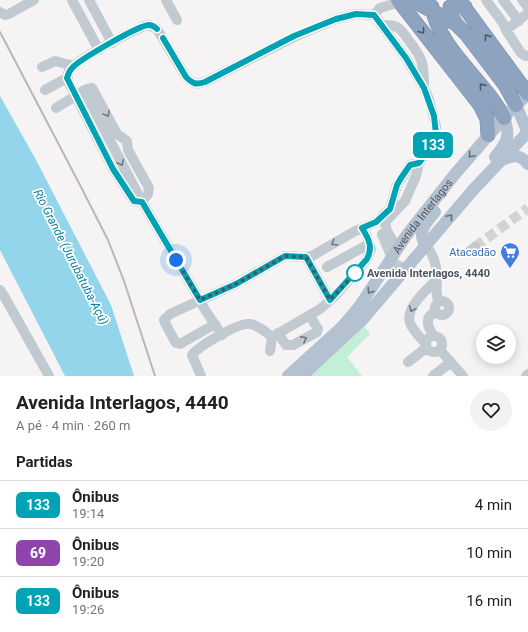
<!DOCTYPE html>
<html lang="pt">
<meta charset="utf-8">
<style>
body{margin:0;font-family:Roboto,sans-serif;background:#f2f2f2;color:#222;height:100vh;display:flex;flex-direction:column;font-size:15px;white-space:nowrap}
*{box-sizing:border-box;margin:0}
p{font-size:13px;color:#767676}
.icon{flex:none;width:22px;height:22px;fill:none;stroke:currentColor;stroke-width:2;stroke-linecap:round;stroke-linejoin:round}
.map{position:relative;height:376px;overflow:hidden}
.sheet{display:flex;flex-direction:column;background:#fff;flex:1}
.sheet>*{flex:none}
.badge{padding:0 8px;border-radius:6px;font-size:14px;line-height:26px}
.controls{position:absolute;left:476px;top:324px;display:grid;gap:8px}
.controls a{display:grid;place-items:center;width:40px;height:40px;border-radius:50%;background:#fff;box-shadow:0 2px 10px #0003;font-size:20px}
.you{position:absolute;width:20px;height:20px;margin:-10px;border:3px solid #fff;border-radius:50%;background:#1a73e8;box-shadow:0 0 0 6px #1a73e833}
.map>.badge{position:absolute;translate:-50% -50%;box-shadow:0 0 0 2px #fff}
h2{padding:0 16px;font-size:15px;line-height:36px}
.round{display:grid;place-items:center;flex:none;width:42px;height:42px;border-radius:21px;background:#f2f2f2}
.summary{display:flex;align-items:center;justify-content:space-between;height:68px;padding:0 16px}
h1{font-size:19px;font-weight:700;line-height:30px}
ul{padding:0;list-style:none}
li{display:flex;align-items:center;gap:12px;height:48px;padding:0 16px;border-top:1px solid #e0e0e0}
li div{flex:1}
li b{display:block;font-size:15px}
li em{font-style:normal}
li .badge{min-width:44px;font-weight:700;text-align:center}
.map>svg:first-child{display:block}
.green{fill:#c4efd7}
.water{fill:#93d5eb}
.lines{fill:none;stroke-linecap:round;stroke-linejoin:round}
.minor-tunnel{stroke:#d3d3d6;stroke-width:10;stroke-dasharray:10 5;stroke-linecap:butt}
.highway-casing{stroke:#788eab;stroke-width:15}
.minor{stroke:#c1c9d1;stroke-width:10}
.major{stroke:#b4c1d0;stroke-width:12}
.highway{stroke:#8da3bf;stroke-width:14}
.rail{stroke:#b5b8bc;stroke-width:2}
.oneway{stroke:#4e5965}
.oneway2{stroke:#6e7882}
.oneway3{stroke:#65707c}
.line-casing{stroke:#fff;stroke-width:9}
.line{stroke:#00a3b4;stroke-width:6}
.walk{stroke:#4b5560;stroke-width:4;stroke-dasharray:0 7.2}
.stop-dot{fill:#fff;stroke:#00a3b4;stroke-width:2}
.labels{text-anchor:middle;dominant-baseline:central;stroke-width:3.5;stroke-linejoin:round;paint-order:stroke}
.street-label{font-size:11px;fill:#4b5560;stroke:#fff}
.shop-label{font-size:11px;fill:#366cbe;stroke:#fff;text-anchor:end}
.stop-label{font-size:11px;font-weight:bold;fill:#4b5560;stroke:#fff;text-anchor:start}
.water-label{font-size:12px;font-style:italic;fill:#1180a5;stroke:#fff}
</style>
<div class="map">
<svg width="528" height="376" viewBox="0 0 528 376">
<rect width="100%" height="100%" fill="#f5f3f3"/>
<path class="green" d="M363 324 370 334 347 357 362 376H305Z"/>
<path class="water" d="M0 96 35 158 111 305 134 376H65L0 250Z"/>
<g class="lines">
<path class="minor-tunnel" d="M475 247 528 208"/>
<defs>
<path id="highway" d="M398 0 480 105 487 119 488 135
M412 0 456 24 467 35 505 85 516 105
M459 0 528 94
M432 7C440 51 484 79 504 118
M456 24 450 13V7L455 5 465 7"/>
</defs>
<use href="#highway" class="highway-casing"/>
<path class="minor" d="M72 0 99 50
M89 0 112 43
M166 0 177 20
M486 0 503 23 506 30 528 13
M503 0 519 21
M522 0 528 7
M0 12 5 15 9 14 34 0
M374 15 406 58 424 88 429 99 436 126 434 144 419 163 416 176 405 201 385 222 387 231 398 249
M381 25C386 25 392 25 397 27 401 29 404 34 407 38 423 59 424 62 424 87
M506 30 521 53 526 56H528
M42 67 55 61 74 66
M45 90 67 78
M56 108 87 89 92 88 117 134 127 141 128 150 149 188 148 194 142 202 84 90
M382 216 390 209 397 185 405 173 410 165 419 163
M382 234 394 263 398 266 407 268
M426 245C434 255 437 266 437 279 437 287 435 295 439 301
M470 251 475 247
M306 257 330 300
M327 267 369 244
M0 290 4 296 49 376
M435 308a7 7 0 1 1 14 0a7 7 0 1 1-14 0Z
M215 324 180 344 176 343 165 323 164 320 170 314 236 284 285 256 306 257 312 256 355 231 376 222
M278 333 286 345H293L317 332 318 329 310 316
M222 335 205 310 200 300 142 202 134 201 113 169 69 83C67 79 67 75 69 71 76 59 129 33 144 26L149 25 157 29 186 77C193 84 196 85 205 82L294 37 336 19 356 14 374 15 380 8 400 2
M426 344a8 8 0 1 1 16 0a8 8 0 1 1-16 0Z
M434 336C428 328 423 317 436 312
M425 343C420 337 413 331 410 323 405 307 427 290 437 279
M440 350 463 376
M270 351 272 337 320 309 334 297 367 259 371 249 366 234 362 228
M408 362 426 348
M201 376 192 355C199 346 239 322 250 324 258 325 266 332 272 337
M433 376 451 362
M526 376 528 374"/>
<g class="major">
<path d="M516 105 528 133"/>
<path d="M495 157C507 143 511 136 504 118"/>
<path d="M502 160C513 155 520 154 528 164"/>
<path d="M426 245C416 232 426 223 435 212"/>
<path id="s1" d="M288 376 342 327 359 307 406 236 455 174 508 113 528 94"/>
<path d="M302 376 363 319 473 190 528 132"/>
</g>
<use href="#highway" class="highway"/>
<path class="rail" d="M0 32 81 187 108 240 124 281 155 376"/>
</g>
<defs><path id="oneway-chevron" d="M-2-3.5L2.5 0L-2 3.5" fill="none" stroke-width="1.6" stroke-linecap="round" stroke-linejoin="round"/></defs>
<g class="oneway">
<use href="#oneway-chevron" transform="translate(422 31) rotate(52)"/>
<use href="#oneway-chevron" transform="translate(487 37) rotate(-126)"/>
<use href="#oneway-chevron" transform="translate(482 86) rotate(-129)"/>
</g>
<g class="oneway2">
<use href="#oneway-chevron" transform="translate(107 114) rotate(62)"/>
<use href="#oneway-chevron" transform="translate(121 163) rotate(64)"/>
<use href="#oneway-chevron" transform="translate(334 243) rotate(150)"/>
<use href="#oneway-chevron" transform="translate(412 309) rotate(114)"/>
<use href="#oneway-chevron" transform="translate(304 339) rotate(-28)"/>
</g>
<g class="oneway3">
<use href="#oneway-chevron" transform="translate(471 155) rotate(131)"/>
<use href="#oneway-chevron" transform="translate(450 217) rotate(-50)"/>
<use href="#oneway-chevron" transform="translate(370 291) rotate(124)"/>
</g>
<g class="lines">
<defs>
<path id="line" d="M157 29C155 27 152 25 149 25 139 25 81 59 73 67 69 71 68 74 67 78L113 169 134 201 142 202 200 300 236 284 285 256 306 257 330 300 367 259C373 247 369 239 362 228L376 222 390 209 397 185 401 178 410 165 419 163 434 144 436 134 434 116 424 88 406 58 374 15 356 14 336 19 294 36 205 82C196 85 193 84 186 77L163 38"/>
</defs>
<use href="#line" class="line-casing"/>
<use href="#line" class="line"/>
<path class="walk" d="M176 260 200 300 236 284 285 256 306 257 330 300 355 273"/>
</g>
<defs>
<symbol id="supermarket-pin" viewBox="-11 -11 22 30"><path d="M0 17L-7.5 6A9.5 9.5 0 1 1 7.5 6Z" fill="#3f7fe0" stroke="#fff"/><path d="M-6-5.5h2.5l.6 2H6L4.5 2H-2.5L-4.4-4H-6ZM-1.5 3.2a1.3 1.3 0 1 0 .1 0ZM3 3.2a1.3 1.3 0 1 0 .1 0Z" fill="#fff"/></symbol>
</defs>
<g fill-rule="evenodd">
<use href="#supermarket-pin" x="499" y="241" width="22" height="30"/>
</g>
<circle class="stop-dot" cx="355" cy="273" r="8"/>
<g class="labels">
<g class="street-label">
<text stroke="none"><textPath href="#s1" startOffset="210">Avenida Interlagos</textPath></text>
</g>
<g class="shop-label">
<text x="496" y="252">Atacadão</text>
</g>
<g class="stop-label">
<text x="367" y="273">Avenida Interlagos, 4440</text>
</g>
<g class="water-label">
<text transform="translate(71 257) rotate(63)">Rio Grande (Jurubatuba-Açú)</text>
</g>
</g>
</svg>
<div class="controls">
<a><svg class="icon" aria-label="layers" viewBox="0 0 24 24"><path d="M12 4l9 5-9 5-9-5zM3 14l9 5 9-5"/></svg></a>
</div>
<div class="you" style="left:176px;top:260px"></div>
<b class="badge" style="left:433px;top:145px;background:#00a3b4;color:#fff">133</b>
</div>
<section class="sheet">
<div class="summary"><div><h1>Avenida Interlagos, 4440</h1><p>A pé · 4 min · 260 m</p></div><a class="round"><svg class="icon" aria-label="heart" viewBox="0 0 24 24"><path d="M12 20l-8-8c-3-5 5-10 8-4 3-6 11-1 8 4z"/></svg></a></div>
<h2>Partidas</h2>
<ul>
<li><span class="badge" style="background:#00a3b4;color:#fff">133</span><div><b>Ônibus</b><p>19:14</p></div><em>4 min</em></li>
<li><span class="badge" style="background:#8e44ad;color:#fff">69</span><div><b>Ônibus</b><p>19:20</p></div><em>10 min</em></li>
<li><span class="badge" style="background:#00a3b4;color:#fff">133</span><div><b>Ônibus</b><p>19:26</p></div><em>16 min</em></li>
</ul>
</section>
